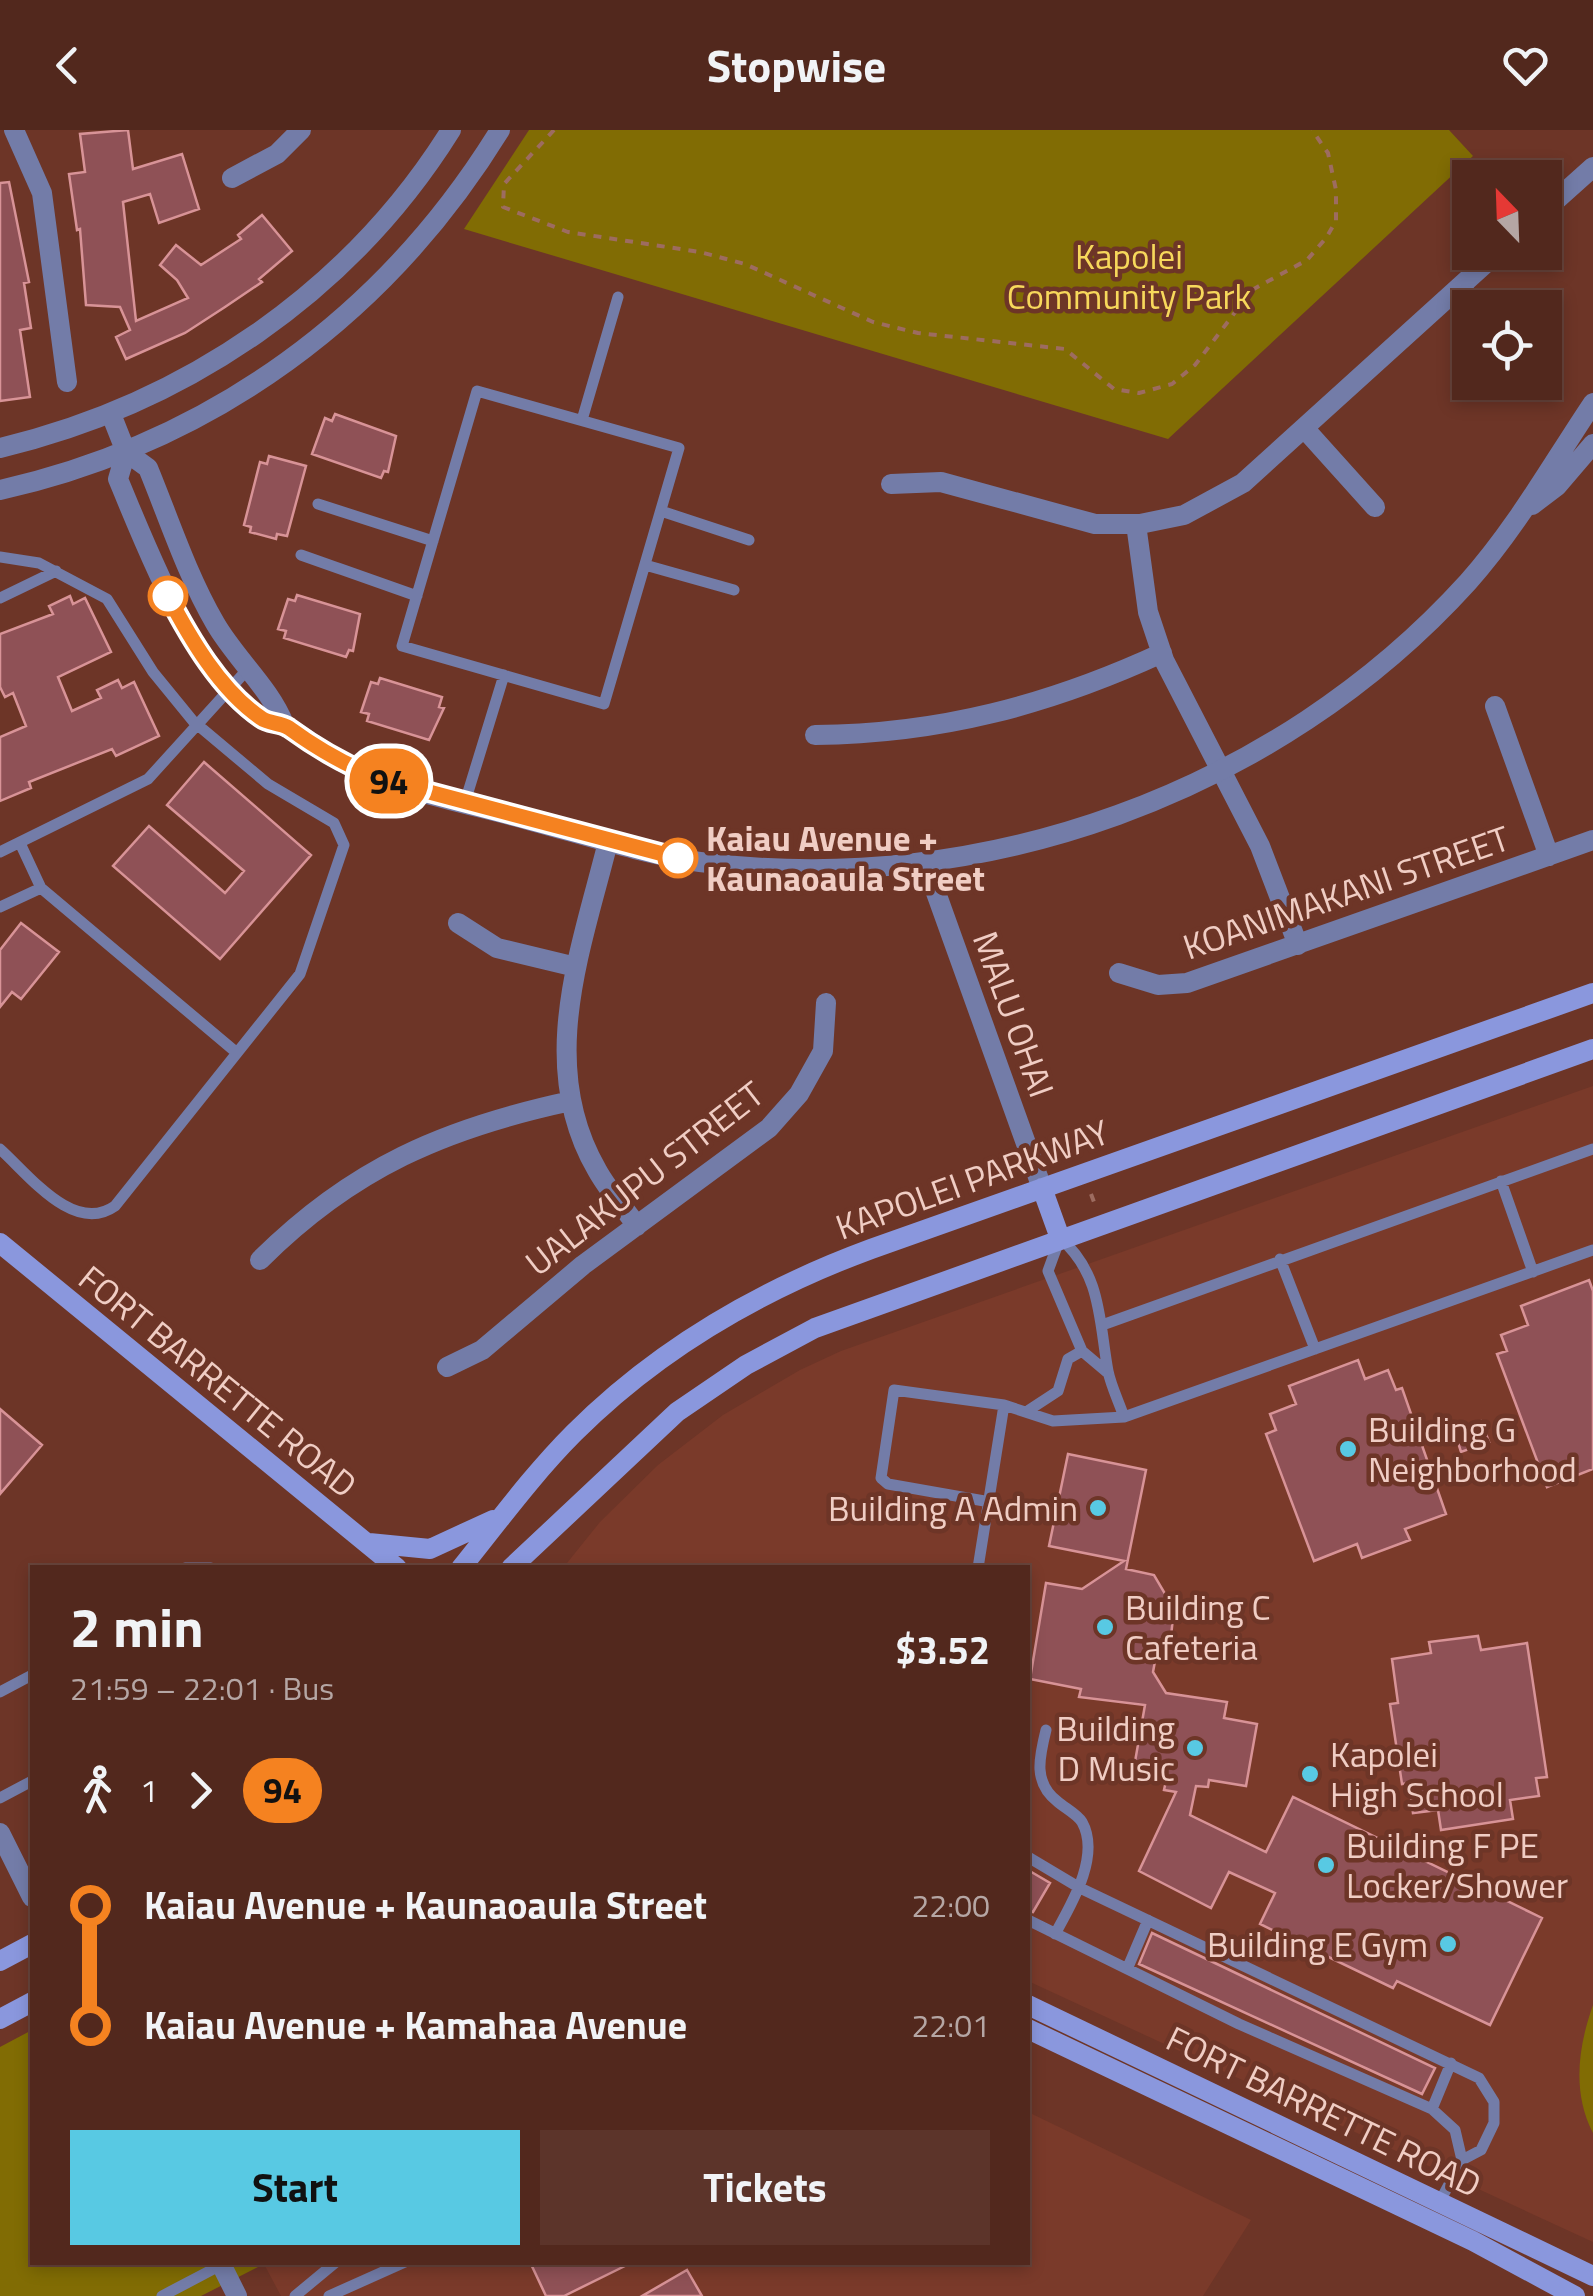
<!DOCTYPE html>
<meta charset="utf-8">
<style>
body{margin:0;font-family:"Titillium Web",sans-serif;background:#5c342a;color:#f1f3f6;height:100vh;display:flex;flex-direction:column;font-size:38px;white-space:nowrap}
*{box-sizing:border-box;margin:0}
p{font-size:32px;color:#b5a6a4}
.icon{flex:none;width:55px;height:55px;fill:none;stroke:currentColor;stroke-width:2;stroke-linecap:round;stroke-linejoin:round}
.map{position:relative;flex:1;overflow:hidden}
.side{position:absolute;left:30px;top:1435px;width:1000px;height:700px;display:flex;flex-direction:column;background:#52281d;border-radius:0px;box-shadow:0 5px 15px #0003,0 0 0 2px #68443b}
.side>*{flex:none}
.badge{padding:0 20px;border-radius:32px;font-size:35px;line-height:65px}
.needle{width:65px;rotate:337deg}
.buttons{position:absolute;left:1452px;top:30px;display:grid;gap:20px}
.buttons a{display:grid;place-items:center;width:110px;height:110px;border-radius:0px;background:#52281d;box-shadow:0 5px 15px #0003,0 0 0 2px #68443b;font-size:50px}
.map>.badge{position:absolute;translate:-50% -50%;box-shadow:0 0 0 5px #fff}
.legs{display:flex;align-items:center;gap:15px;height:110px;padding:0 40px;font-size:32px}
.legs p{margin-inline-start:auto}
.headline{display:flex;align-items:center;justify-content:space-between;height:170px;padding:0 40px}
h1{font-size:55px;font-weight:700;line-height:75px}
.action{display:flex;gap:20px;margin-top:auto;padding:20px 40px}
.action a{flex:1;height:115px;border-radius:0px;background:#58c9e3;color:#111;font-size:40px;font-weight:700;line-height:115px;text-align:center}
.action a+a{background:#5c342a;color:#f1f3f6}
ul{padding:0 40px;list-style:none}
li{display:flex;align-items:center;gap:35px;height:120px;font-size:38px}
li i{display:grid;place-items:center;width:15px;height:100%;margin:0 12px;background:currentColor}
li i::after{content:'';width:25px;height:25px;margin:-12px;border:8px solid;border-radius:50%;background:#52281d}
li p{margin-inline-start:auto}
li:first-child i{background:linear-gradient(#0000 50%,currentColor 0)}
li:last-child i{background:linear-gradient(currentColor 50%,#0000 0)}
header{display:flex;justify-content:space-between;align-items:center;height:130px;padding:0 40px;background:#52281d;font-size:45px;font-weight:700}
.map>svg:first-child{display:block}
.built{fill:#7a3a2a}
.green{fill:#816c04}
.building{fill:#8f5156;stroke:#d89397;stroke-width:2.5}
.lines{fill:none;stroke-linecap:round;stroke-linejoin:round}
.path{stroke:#9d6c60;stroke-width:4;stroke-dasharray:8 8;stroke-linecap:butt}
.service{stroke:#737ca8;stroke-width:11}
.minor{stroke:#737ca8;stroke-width:20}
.tertiary{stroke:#737ca8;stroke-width:20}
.secondary{stroke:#8a97dd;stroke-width:20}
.line-1-casing{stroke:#fff;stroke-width:22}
.line-1{stroke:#f58220;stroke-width:15}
.stop-1-dot{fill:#fff;stroke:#f58220;stroke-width:5}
.poi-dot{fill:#58c9e3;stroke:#6d3527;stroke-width:4}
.labels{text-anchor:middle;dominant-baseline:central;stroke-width:9;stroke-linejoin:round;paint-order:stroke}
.park-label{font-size:35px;fill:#f7d85b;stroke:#6d3527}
.stop-label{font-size:35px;font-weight:bold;fill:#f0cdc4;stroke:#6d3527;text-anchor:start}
.street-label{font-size:35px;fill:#f0cdc4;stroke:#6d3527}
.poi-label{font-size:35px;fill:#f0cdc4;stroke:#6d3527;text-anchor:start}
</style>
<header><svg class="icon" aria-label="back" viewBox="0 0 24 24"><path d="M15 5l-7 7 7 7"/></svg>Stopwise<svg class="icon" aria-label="heart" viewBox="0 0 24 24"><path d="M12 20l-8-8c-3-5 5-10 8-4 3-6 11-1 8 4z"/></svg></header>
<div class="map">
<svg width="1593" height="2166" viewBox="0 0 1593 2166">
<rect width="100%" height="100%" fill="#6d3527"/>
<path class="built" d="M1593 956V2112L1028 1851V1438H563L600 1392 658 1335 723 1285 800 1240 841 1221Z
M1028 1982 1251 2090 1203 2166H281L264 2134 1028 2132Z"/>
<path class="green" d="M529 0H1449L1473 26 1168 309 464 99Z
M1593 1875V2003C1572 1963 1578 1917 1593 1875Z
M32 1900V2132L264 2134 201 2166H0V1917Z"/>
<path class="building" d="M128 0 133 39 182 24 199 79 159 93 150 64 123 72 136 191 188 168 177 150 160 135 176 115 201 135 241 109 238 105 262 85 292 121 259 149 262 152 225 177 185 203 126 229 116 207 130 200 120 177 86 175 80 99 77 100 69 44 85 42 80 4Z
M9 52 29 152 24 153 31 198 20 200 30 267 0 271V53Z
M335 284 396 306 388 342 384 341 381 348 312 324 325 288 332 291Z
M269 326 306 336 287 406 277 404 276 409 250 402 251 397 244 395 260 332 267 334Z
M297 465 360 484 353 521 349 520 346 527 284 508 286 501 278 499 288 469 295 471Z
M70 466 73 474 85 468 111 522 58 547 72 581 101 568 97 560 118 550 122 558 134 552 159 606 116 626 112 619 29 652 31 658 0 671V607L26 596 13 563 5 567 0 557V504L53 484 49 476Z
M380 548 442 567 439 577 444 578 429 610 367 591 369 584 361 582 371 552 378 554Z
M204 632 311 725 220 829 113 736 149 696 225 763 244 741 167 675Z
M21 793 59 822 21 869 12 862 0 877V820Z
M1589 1150 1593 1161V1339L1547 1357 1497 1224 1507 1221 1501 1205 1528 1195 1521 1176Z
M1358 1230 1365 1249 1388 1240 1396 1260 1402 1258 1446 1384 1405 1399 1410 1410 1362 1428 1357 1414 1314 1431 1266 1304 1276 1300 1270 1284 1296 1274 1289 1256Z
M0 1279 42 1315 0 1364Z
M1481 1291 1489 1312 1461 1322 1454 1300Z
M1068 1324 1146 1340 1126 1439 1154 1445 1174 1479 1170 1515 1156 1526 1153 1542 1166 1563 1227 1572 1224 1588 1257 1594 1246 1656 1209 1650 1208 1657 1196 1656 1190 1685 1266 1722 1293 1667 1542 1788 1490 1895 1397 1851 1393 1858 1260 1794 1275 1763 1229 1742 1211 1778 1139 1741 1176 1662 1164 1660 1166 1651 1133 1643 1145 1575 1079 1567 1081 1559 1030 1549 1046 1453 1082 1459 1124 1431 1049 1416Z
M1478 1506 1481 1520 1527 1513 1547 1647 1536 1648 1539 1666 1510 1670 1513 1689 1441 1700 1438 1680 1413 1683 1409 1653 1402 1654 1390 1574 1398 1573 1392 1529 1431 1523 1429 1512Z
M1028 1740 1050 1753 1033 1782 1028 1781Z
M1152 1803 1435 1938 1422 1964 1139 1834Z
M530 2132H633L564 2166H546Z
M687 2140 702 2166H642Z"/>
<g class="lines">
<path class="path" d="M554 0 504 54 503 77 568 102 700 122 745 134 873 192 918 203 1065 219 1114 259 1139 263 1172 254 1195 235 1252 160 1307 130 1326 108 1336 91V60L1328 23 1312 0
M1091 1064 1094 1072"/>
<path class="service" d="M477 261 679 318 604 574 402 516Z
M582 290 618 167
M318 374 433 411
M661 381 749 410
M301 425 417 466
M0 427 39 433 107 469 153 542 193 591 268 654 334 693 344 715 300 844 115 1076C74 1105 29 1045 0 1019
M645 435 734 460
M0 468 56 441
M465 672 504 545
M20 713 41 758
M0 722 148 649 246 541
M0 777 41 758 237 923
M1501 1051 1533 1142
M1280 1129 1315 1219
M1105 1194 1593 1019
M1108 1243 1082 1221 1048 1141 1060 1108C1102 1144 1099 1192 1108 1241 1111 1256 1119 1272 1124 1287
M1029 1280 1058 1261 1068 1229 1082 1221
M990 1372 888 1354 881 1348 894 1260 1004 1275 1053 1291 1124 1287 1593 1120
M185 1438H211
M978 1438 1004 1275
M0 1562 32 1545
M1046 1600C1039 1628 1033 1653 1058 1672 1065 1678 1077 1684 1082 1692 1101 1726 1071 1775 1055 1804
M0 1668 32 1651
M1028 1727 1080 1758 1479 1948 1494 1972V1993L1481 2020 1462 2030 1438 2075
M1028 1790 1239 1894 1432 1979 1455 2000 1462 2030
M1128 1837 1148 1790
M1432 1979 1451 1933
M162 2166 221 2135
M295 2166 336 2132
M329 2166 405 2132"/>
<path class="minor" d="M14 0 42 63 67 252
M232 48 277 24 301 0
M1545 80 1593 37
M1460 157 1478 178
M1304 298 1375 377
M891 354 941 352 1095 394H1140L1184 385 1243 353 1498 122
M1136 394 1148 482 1164 530 1260 716 1298 815
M1495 576 1549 726
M815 605C939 604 1049 575 1162 523
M608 712C581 820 536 935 597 1040 608 1060 624 1078 637 1096
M458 793 497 818 576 837
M1119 843 1158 855 1187 853 1593 710
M260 1130C352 1038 445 998 571 971
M447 1237 482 1220 583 1135 769 998 799 964 823 921 826 873
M0 1703 32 1767
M220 2132 237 2166"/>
<path class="tertiary" d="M111 284 126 322
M0 318C185 274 350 162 451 0
M126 322 118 349C147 418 196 549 262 589 269 594 279 592 287 597 311 611 332 628 357 640 412 664 475 675 532 691 588 706 643 724 700 732 981 769 1277 663 1468 452 1517 397 1552 334 1593 273
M126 322 148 338C169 389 187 445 215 493 235 528 270 558 284 594
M0 360C213 312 386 185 500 0
M1532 375 1557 356 1593 314
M925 732 1042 1058"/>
<path class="secondary" d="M1042 1058 1060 1108
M0 1113 397 1438
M369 1413 430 1419 493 1390
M461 1438C498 1392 533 1344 574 1303 659 1218 760 1160 871 1119L1593 863
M511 1438 677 1282 746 1235 815 1198 1593 919
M0 1831 32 1814
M1028 1875 1593 2146
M0 1889 32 1872
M1028 1899 1473 2111 1575 2166"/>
</g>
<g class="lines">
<defs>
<path id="line-1" d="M168 466C190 508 220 560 261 588 269 594 280 592 289 598 319 620 349 637 384 650L678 728"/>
</defs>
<use href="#line-1" class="line-1-casing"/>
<use href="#line-1" class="line-1"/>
</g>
<g class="stop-1-dot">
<circle cx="168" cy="466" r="18"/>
<circle cx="678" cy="728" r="18"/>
</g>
<g class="poi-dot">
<circle cx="1348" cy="1319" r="10"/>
<circle cx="1098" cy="1378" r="10"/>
<circle cx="1105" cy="1497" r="10"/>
<circle cx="1195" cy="1618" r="10"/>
<circle cx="1310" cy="1644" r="10"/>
<circle cx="1326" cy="1735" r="10"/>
<circle cx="1448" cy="1814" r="10"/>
</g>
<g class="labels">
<g class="park-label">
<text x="1129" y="126">Kapolei<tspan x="1129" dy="40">Community Park</tspan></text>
</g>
<g class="stop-label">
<text x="706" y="708">Kaiau Avenue +<tspan x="706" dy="40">Kaunaoaula Street</tspan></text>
</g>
<g class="street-label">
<text transform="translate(1346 762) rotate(-19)">KOANIMAKANI STREET</text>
<text transform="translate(1014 884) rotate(70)">MALU OHAI</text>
<text transform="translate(644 1048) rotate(-38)">UALAKUPU STREET</text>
<text transform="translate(972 1049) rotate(-20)">KAPOLEI PARKWAY</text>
<text transform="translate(218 1251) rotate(39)">FORT BARRETTE ROAD</text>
<text transform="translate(1324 1981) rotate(26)">FORT BARRETTE ROAD</text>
</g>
<g class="poi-label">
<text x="1368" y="1299">Building G<tspan x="1368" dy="40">Neighborhood</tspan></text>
<text x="1078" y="1378" text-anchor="end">Building A Admin</text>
<text x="1125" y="1477">Building C<tspan x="1125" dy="40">Cafeteria</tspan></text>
<text x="1175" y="1598" text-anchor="end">Building<tspan x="1175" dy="40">D Music</tspan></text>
<text x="1330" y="1624">Kapolei<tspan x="1330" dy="40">High School</tspan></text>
<text x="1346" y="1715">Building F PE<tspan x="1346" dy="40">Locker/Shower</tspan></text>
<text x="1428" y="1814" text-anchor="end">Building E Gym</text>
</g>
</g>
</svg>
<div class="buttons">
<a><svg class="needle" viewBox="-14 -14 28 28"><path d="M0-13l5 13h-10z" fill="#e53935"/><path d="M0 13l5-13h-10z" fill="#b5a6a4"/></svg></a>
<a><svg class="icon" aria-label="locate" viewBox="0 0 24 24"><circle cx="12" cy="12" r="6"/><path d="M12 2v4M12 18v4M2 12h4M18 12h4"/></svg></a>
</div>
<b class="badge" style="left:389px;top:651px;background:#f58220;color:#111">94</b>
<section class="side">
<div class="headline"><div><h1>2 min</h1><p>21:59 – 22:01 · Bus</p></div><b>$3.52</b></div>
<div class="legs"><svg class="icon" aria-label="walk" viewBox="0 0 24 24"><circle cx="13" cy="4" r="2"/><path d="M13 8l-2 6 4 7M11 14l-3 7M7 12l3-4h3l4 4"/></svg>1<svg class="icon" aria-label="forward" viewBox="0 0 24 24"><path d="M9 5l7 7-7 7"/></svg><b class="badge" style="background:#f58220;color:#111">94</b></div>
<ul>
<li><i style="color:#f58220"></i><b>Kaiau Avenue + Kaunaoaula Street</b><p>22:00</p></li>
<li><i style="color:#f58220"></i><b>Kaiau Avenue + Kamahaa Avenue</b><p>22:01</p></li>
</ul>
<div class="action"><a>Start</a><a>Tickets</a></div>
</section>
</div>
